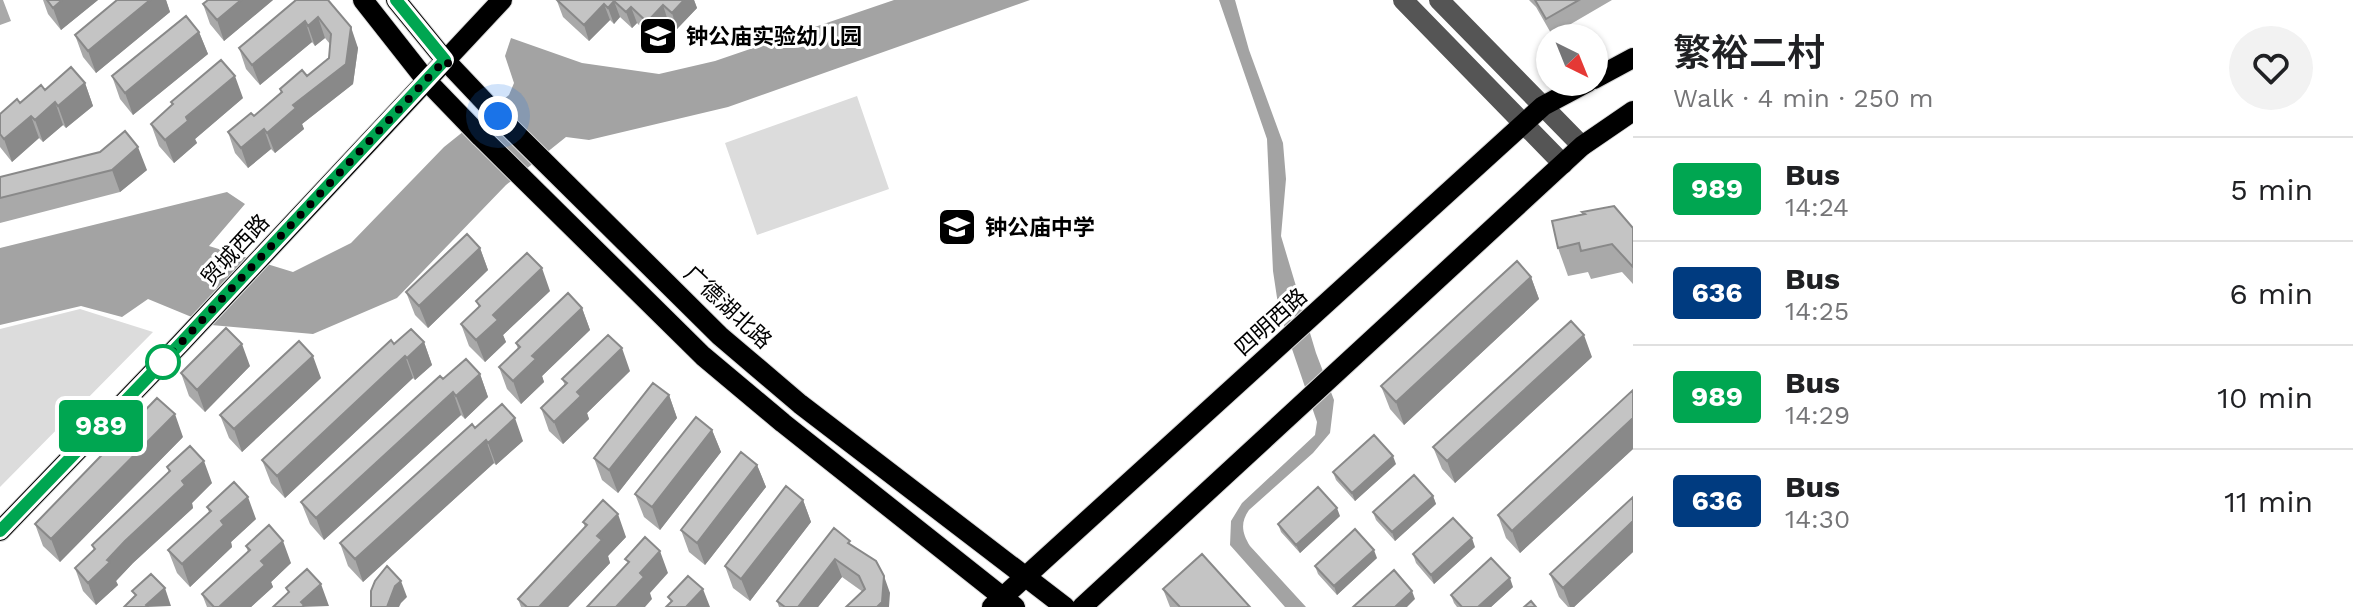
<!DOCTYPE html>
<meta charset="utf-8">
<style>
body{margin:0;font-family:"Work Sans","Noto Sans SC",sans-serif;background:#f2f2f2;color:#202124;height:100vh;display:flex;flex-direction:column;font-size:30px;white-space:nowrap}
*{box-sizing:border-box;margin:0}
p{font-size:26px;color:#757577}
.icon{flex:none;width:44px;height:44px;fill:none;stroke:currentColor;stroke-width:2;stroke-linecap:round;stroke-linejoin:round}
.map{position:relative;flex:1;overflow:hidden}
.details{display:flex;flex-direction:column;background:#fff;width:720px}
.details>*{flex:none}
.badge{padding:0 16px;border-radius:6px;font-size:28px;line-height:52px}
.needle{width:52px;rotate:137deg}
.tools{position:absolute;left:1536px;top:24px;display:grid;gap:16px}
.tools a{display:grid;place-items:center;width:72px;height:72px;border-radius:50%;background:#fff;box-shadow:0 2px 6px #0004;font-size:40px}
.you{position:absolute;width:40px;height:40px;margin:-20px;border:6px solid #fff;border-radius:50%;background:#1a73e8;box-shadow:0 0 0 12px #1a73e833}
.map>.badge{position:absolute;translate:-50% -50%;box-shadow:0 0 0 4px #fff}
.round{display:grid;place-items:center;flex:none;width:84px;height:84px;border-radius:42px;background:#f2f2f2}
.head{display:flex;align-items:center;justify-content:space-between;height:136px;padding:0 40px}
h1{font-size:38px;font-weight:600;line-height:60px}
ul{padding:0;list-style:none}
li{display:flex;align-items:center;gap:24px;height:104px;padding:0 40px;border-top:2px solid #e0e0e0}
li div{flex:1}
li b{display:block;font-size:30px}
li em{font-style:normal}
li .badge{min-width:88px;font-weight:700;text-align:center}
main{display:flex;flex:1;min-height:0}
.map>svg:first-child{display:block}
.green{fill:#dcdcdc}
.water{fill:#a3a3a3}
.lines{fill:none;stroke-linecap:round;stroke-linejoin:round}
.major-casing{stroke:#dbdbdb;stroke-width:22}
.minor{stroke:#555;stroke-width:20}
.major{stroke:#000;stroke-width:20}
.wall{fill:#a9a9a9}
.shaded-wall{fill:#898989}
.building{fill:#c4c4c4;stroke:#898989;stroke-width:2}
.line-casing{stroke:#fff;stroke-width:18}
.line{stroke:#00a651;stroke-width:12}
.walk{stroke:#000;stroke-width:8;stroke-dasharray:0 14.4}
.stop-dot{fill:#fff;stroke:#00a651;stroke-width:4}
.labels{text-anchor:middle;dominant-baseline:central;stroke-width:6;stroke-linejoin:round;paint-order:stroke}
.poi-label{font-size:22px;font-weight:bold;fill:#000;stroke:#fff;text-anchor:start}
.street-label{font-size:22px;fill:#000;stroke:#fff}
</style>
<main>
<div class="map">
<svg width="1633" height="607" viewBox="0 0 1633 607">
<rect width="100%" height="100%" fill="#fff"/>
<path class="green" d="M857 96 889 189 757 235 725 143Z
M80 309 153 332 0 487V329Z"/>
<path class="water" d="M894 0H1030L728 107 589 140 566 137 506 185 397 298 313 334 211 325 148 299 122 317 81 306 0 325V248L227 192 245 204 209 246 293 272 351 243 444 147 509 95 514 83 505 56 511 38 582 63 659 74 715 61Z
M1219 0H1235L1249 50 1283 143 1286 179 1281 236 1316 353 1334 400 1330 433 1313 453 1249 510C1240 523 1242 533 1250 546L1306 607H1285L1230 545 1231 521 1242 503 1315 435 1317 422 1279 311 1273 271 1267 139Z"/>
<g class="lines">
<defs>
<path id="major" d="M363 0 426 80 481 137 703 356 783 423 1015 607
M396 0 445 60 498 116 720 336 800 404 1065 607
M1594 79 1633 58
M0 531 180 344 502 0
M992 607 1543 106 1588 82
M1082 607 1582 146 1633 111"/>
</defs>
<use href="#major" class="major-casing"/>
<path class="minor" d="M1403 0 1563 164
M1439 0 1582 146"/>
<use href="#major" class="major"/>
</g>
<path class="wall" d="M0 0H3L11 21 0 25Z
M43 0H98L61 30 48 14Z
M117 0H166L170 12 96 73 83 57 75 35Z
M273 0 224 41 210 24 203 4Z
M294 0H328L358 48 353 84 302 124 304 129 275 153 271 149 248 168 235 153 228 132 254 116 281 93 280 89 307 76 329 58 330 44 325 38 315 46 312 42 260 85 246 69 239 48 295 1Z
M694 0 697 8 677 29 668 21 652 38 637 23 632 28 620 17 614 24 610 20 589 41 563 17 557 1Z
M1529 0H1612L1552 35 1536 7Z
M199 32 208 54 133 115 120 99 112 76Z
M85 83 93 106 66 128 63 125 43 142 39 138 12 162 0 147V114L45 90Z
M243 98 195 139 197 143 174 163 159 146 151 124 172 105 171 102Z
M100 152 147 170 120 192 0 223V177Z
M1582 212 1633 228V284L1622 272 1591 279 1588 272 1568 276 1558 248 1583 214Z
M480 248 488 270 428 328 415 315 406 292Z
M1531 277 1539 299 1404 425 1390 409 1381 386Z
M550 291 503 335 506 342 485 362 469 346 461 324 479 307 476 301Z
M582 308 590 330 542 376 544 382 521 404 507 389 499 367 518 349 516 343Z
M424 342 432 365 415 380 413 378 285 498 271 483 262 460 394 344Z
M1592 357 1455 483 1442 469 1433 447Z
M250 366 205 412 189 396 181 373Z
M630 371 587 413 589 419 563 444 549 431 541 408 565 385 562 379Z
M480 374 488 397 465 419 461 415 324 540 310 524 301 502 443 379Z
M321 378 242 452 229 438 220 415Z
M1633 390V449L1520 553 1506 538 1498 515Z
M669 395 677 418 618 493 602 480 594 458Z
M475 428 523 441 496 465 494 463 363 582 348 566 340 543Z
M712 430 721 452 660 530 644 517 635 494Z
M183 437 60 562 43 546 35 524Z
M1396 464 1355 501 1336 480 1333 472Z
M757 465 766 487 705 565 689 552 681 530Z
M167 467 212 483 192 503 193 508 133 563 116 581 118 585 96 605 83 591 75 568 94 550 92 545 169 472Z
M1433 496 1436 504 1395 541 1376 520 1373 512Z
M1633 497V552L1574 607H1568L1559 597 1550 574Z
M803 500 811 522 750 601 733 588 725 566Z
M207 507 256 519 231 542 232 547 190 587 177 573 168 550 209 512Z
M1340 516 1300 553 1281 532 1278 524Z
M583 522 626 537 608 556 610 563 568 607H521L518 599 585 527Z
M246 546 291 563 271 582 273 587 251 607H207L202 594 248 552Z
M852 546 890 593 863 592 842 577 818 607H779L777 601Z
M1475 547 1434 584 1416 563 1413 554Z
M1377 558 1337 595 1318 574 1315 566Z
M1513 587 1491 607H1457L1454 603 1451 595Z
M1163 589 1250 607H1170Z"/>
<path class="shaded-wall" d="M62 0H98L61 30 53 8Z
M150 0H166L170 12 96 73 88 51Z
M241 0H273L224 41 217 20Z
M684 0H694L697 8 677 29 672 13Z
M614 1 620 17 614 24 608 8Z
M604 4 610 20 589 41 584 25Z
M663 5 668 21 652 38 647 22Z
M631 7 637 23 632 28 626 12Z
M318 17 325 38 315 46 308 26Z
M305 21 312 42 260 85 252 65Z
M351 27 358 48 353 84 302 124 304 129 275 153 267 133 293 105Z
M199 32 208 54 133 115 125 93Z
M235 76 243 98 195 139 197 143 174 163 165 140 186 117Z
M85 83 93 106 66 128 58 106Z
M55 102 63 125 43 142 35 120Z
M31 116 39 138 12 162 4 139Z
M264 129 271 149 248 168 241 148Z
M138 147 147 170 120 192 112 170Z
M480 248 488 270 428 328 419 306Z
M542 268 550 291 503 335 506 342 485 362 476 340 493 315Z
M1531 277 1539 299 1404 425 1396 402Z
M582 308 590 330 542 376 544 382 521 404 513 381 532 356Z
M1584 335 1592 357 1455 483 1447 461Z
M424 342 432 365 415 380 407 358Z
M242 344 250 366 205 412 197 390Z
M622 348 630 371 587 413 589 419 563 444 554 422 577 392Z
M313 356 321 378 242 452 234 429Z
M405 356 413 378 285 498 277 476Z
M480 374 488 397 465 419 456 396Z
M453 392 461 415 324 540 316 518Z
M669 395 677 418 618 493 609 470Z
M175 414 183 437 60 562 51 539Z
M515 418 523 441 496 465 488 443Z
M1633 418V449L1520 553 1512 531Z
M712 430 721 452 660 530 652 507Z
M486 440 494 463 363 582 355 559Z
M1393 456 1396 464 1355 501 1352 493Z
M204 461 212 483 192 503 193 508 133 563 116 581 118 585 96 605 88 583 107 560 182 481Z
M757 465 766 487 705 565 697 543Z
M1433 496 1436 504 1395 541 1392 532Z
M248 497 256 519 231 542 232 547 190 587 182 564 221 521Z
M803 500 811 522 750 601 741 579Z
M1337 508 1340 516 1300 553 1296 545Z
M618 514 626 537 608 556 610 563 568 607H539L597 536Z
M1633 521V552L1574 607H1570L1563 588Z
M1472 538 1475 547 1434 584 1431 575Z
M283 541 291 563 271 582 273 587 251 607H219L261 561Z
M1374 550 1377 558 1337 595 1334 586Z
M660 551 668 573 650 593 652 599 645 607H616L640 573Z
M835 559 842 577 818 607H798Z
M884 576 890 593 889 607H877Z
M1510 578 1513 587 1491 607H1478Z
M401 581 407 597 401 603 399 607H387L395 586Z
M321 584 329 606 302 607 301 602Z
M165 588 171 606 147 607 146 605Z
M703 589 710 607H686Z
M1412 591 1415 599 1407 607H1395Z"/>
<path class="building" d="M47 0H62L53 8Z
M117 0H150L88 51 75 35Z
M208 0H241L217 20 203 4Z
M296 0H328L351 27 346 64 293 105 296 108 267 133 264 129 241 148 228 132 251 113 254 116 282 92 280 89 302 70 307 76 329 58 331 34 318 17 308 26 305 21 252 65 239 48Z
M557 0H684L672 13 663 5 647 22 631 7 626 12 614 1 608 8 604 4 584 25Z
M1535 0H1579L1546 19Z
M186 16 199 32 125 93 112 76Z
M221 60 235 76 186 117 188 121 165 140 151 124 173 104 171 102Z
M71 67 85 83 58 106 55 102 35 120 31 116 4 139 0 134V114L17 99 20 103 41 85 45 90Z
M125 131 138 147 112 170 0 198V177L100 152Z
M1614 206 1633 228V267L1612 244 1581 251 1579 243 1558 248 1552 221 1585 214 1582 212Z
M467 234 480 248 419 306 406 292Z
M527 253 542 268 493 315 498 320 476 340 461 324 480 306 476 301Z
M1517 261 1531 277 1396 402 1381 386Z
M568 293 582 308 532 356 536 359 513 381 499 367 520 347 516 343Z
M1571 321 1584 335 1447 461 1433 447Z
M226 328 242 344 197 390 181 373Z
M411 329 424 342 407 358 405 356 277 476 262 460 391 340 394 344Z
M608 335 622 348 577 392 581 396 554 422 541 408 567 383 562 379Z
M299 341 313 356 234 429 220 415Z
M466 359 480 374 456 396 453 392 316 518 301 502 440 376 443 379Z
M653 383 669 395 609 470 594 458Z
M1633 390V418L1512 531 1498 515Z
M157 398 175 414 51 539 35 524Z
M502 404 515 418 488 443 486 440 355 559 340 543 472 424 475 428Z
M696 417 712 430 652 507 635 494Z
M1374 435 1393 456 1352 493 1333 472Z
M190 446 204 461 182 481 185 485 125 541 107 560 110 562 88 583 75 568 95 549 92 545 170 471 167 467Z
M741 452 757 465 697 543 681 530Z
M1414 475 1433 496 1392 532 1373 512Z
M234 482 248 497 221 521 224 525 182 564 168 550 211 511 207 507Z
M786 486 803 500 741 579 725 566Z
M1318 487 1337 508 1296 545 1278 524Z
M1633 497V521L1563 588 1550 574Z
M603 500 618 514 597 536 602 540 539 607H527L518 599 587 525 583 522Z
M1453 518 1472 538 1431 575 1413 554Z
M269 525 283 541 261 561 265 565 219 607H214L202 594 250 550 246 546Z
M834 528 850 541 848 543 876 561 884 576 882 602 877 607H846L865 589 859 576 835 559 798 607H785L777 601Z
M1355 529 1374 550 1334 586 1315 566Z
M645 537 660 551 640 573 644 577 616 607H587L629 562 625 559Z
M1202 554 1250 607H1180L1163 589Z
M1491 558 1510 578 1478 607H1462L1451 595Z
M387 566 401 581 395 586 387 607H371V591L375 581Z
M307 569 321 584 301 602 304 605 302 607H273L289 592 286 588Z
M1394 570 1412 591 1395 607H1353Z
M151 574 165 588 146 605 148 607H124L136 595 132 591Z
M688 576 703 589 686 607H666L672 601 668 597Z
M1531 601 1536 607H1524Z"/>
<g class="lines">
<defs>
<path id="line" d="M0 531 180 344 445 60 396 0"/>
</defs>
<use href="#line" class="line-casing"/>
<use href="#line" class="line"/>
<path class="walk" d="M163 362 445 60 498 116"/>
</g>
<defs>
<symbol id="school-square" viewBox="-11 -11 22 22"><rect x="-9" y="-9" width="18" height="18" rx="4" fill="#000" stroke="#fff"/><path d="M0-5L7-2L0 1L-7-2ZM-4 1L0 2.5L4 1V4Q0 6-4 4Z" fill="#fff"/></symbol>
</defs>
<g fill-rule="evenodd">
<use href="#school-square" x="636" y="14" width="44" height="44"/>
<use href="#school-square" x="935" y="205" width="44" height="44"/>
</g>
<circle class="stop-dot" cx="163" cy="362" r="16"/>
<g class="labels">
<g class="poi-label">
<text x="686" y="36">钟公庙实验幼儿园</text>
<text x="985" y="227">钟公庙中学</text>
</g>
<g class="street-label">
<text transform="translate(235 250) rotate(-47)">贸城西路</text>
<text transform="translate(728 307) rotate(43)">广德湖北路</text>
<text transform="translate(1271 322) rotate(-42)">四明西路</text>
</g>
</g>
</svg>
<div class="tools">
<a><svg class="needle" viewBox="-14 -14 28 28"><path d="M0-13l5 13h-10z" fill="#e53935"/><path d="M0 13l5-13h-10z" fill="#757577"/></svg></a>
</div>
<div class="you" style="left:498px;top:116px"></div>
<b class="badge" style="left:101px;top:426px;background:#00a651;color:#fff">989</b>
</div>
<section class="details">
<div class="head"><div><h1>繁裕二村</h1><p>Walk · 4 min · 250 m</p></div><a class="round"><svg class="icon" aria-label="heart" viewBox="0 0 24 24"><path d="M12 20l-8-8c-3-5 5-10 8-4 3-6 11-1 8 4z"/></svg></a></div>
<ul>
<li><span class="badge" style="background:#00a651;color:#fff">989</span><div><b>Bus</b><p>14:24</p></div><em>5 min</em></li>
<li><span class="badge" style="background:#003b80;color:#fff">636</span><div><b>Bus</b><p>14:25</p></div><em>6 min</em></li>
<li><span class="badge" style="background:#00a651;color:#fff">989</span><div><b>Bus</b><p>14:29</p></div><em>10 min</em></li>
<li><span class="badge" style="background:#003b80;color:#fff">636</span><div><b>Bus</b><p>14:30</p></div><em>11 min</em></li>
</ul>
</section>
</main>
